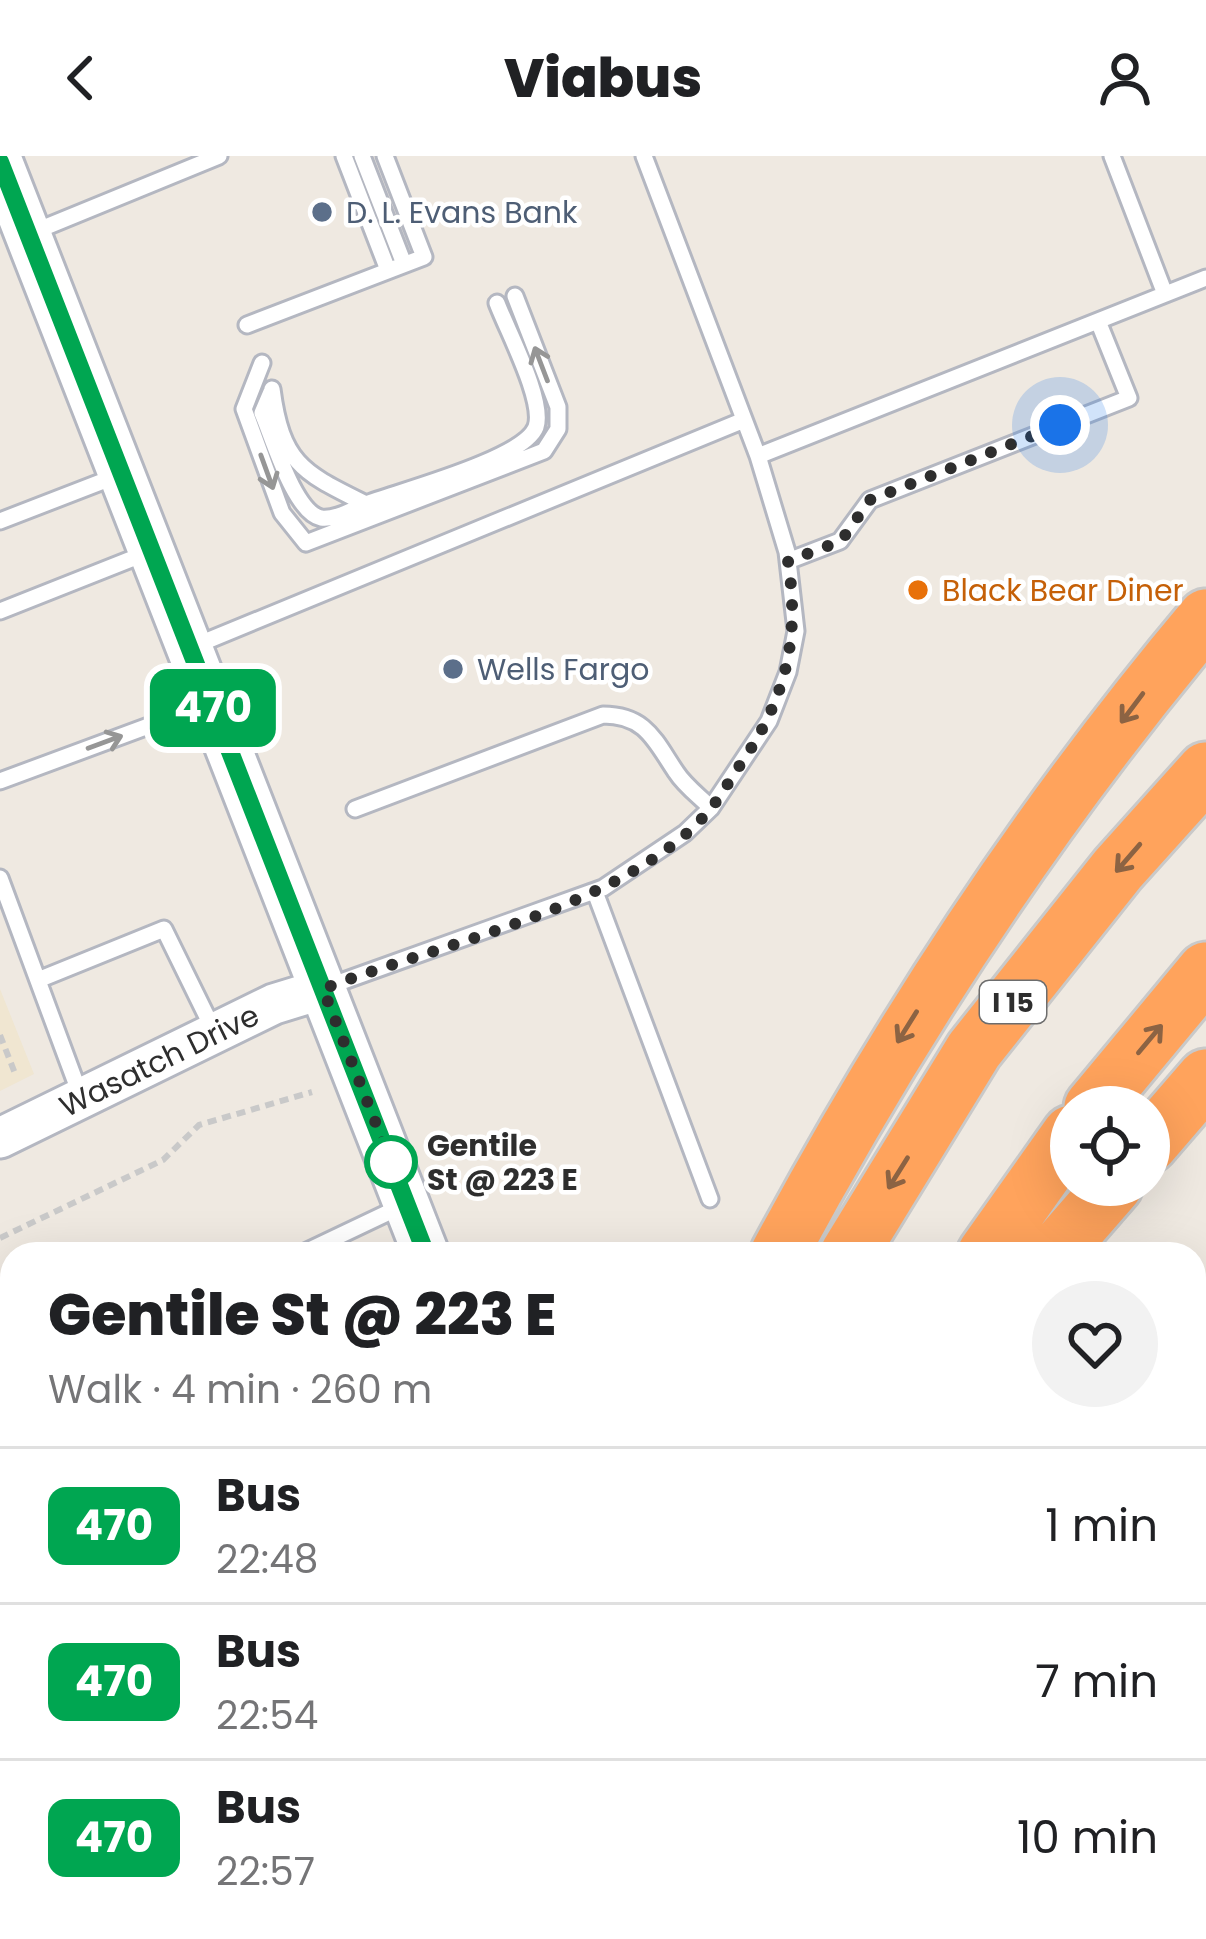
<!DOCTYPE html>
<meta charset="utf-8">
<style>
body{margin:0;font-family:Poppins,sans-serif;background:#f2f2f2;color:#202124;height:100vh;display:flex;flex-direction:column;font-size:45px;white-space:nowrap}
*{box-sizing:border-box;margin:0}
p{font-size:39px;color:#757577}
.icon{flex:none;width:66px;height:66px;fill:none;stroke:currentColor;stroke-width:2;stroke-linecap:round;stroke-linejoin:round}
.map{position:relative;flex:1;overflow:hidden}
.panel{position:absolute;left:0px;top:1086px;width:1206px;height:699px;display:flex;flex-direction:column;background:#fff;border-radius:36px 36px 0 0;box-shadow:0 12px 48px #0002}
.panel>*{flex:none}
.badge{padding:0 24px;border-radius:18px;font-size:42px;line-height:78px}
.buttons{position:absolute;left:1050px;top:930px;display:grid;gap:24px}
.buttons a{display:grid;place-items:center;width:120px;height:120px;border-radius:50%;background:#fff;box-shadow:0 12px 48px #0002;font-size:60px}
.you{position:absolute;width:60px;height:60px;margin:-30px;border:9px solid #fff;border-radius:50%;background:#1a73e8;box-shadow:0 0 0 18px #1a73e833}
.map>.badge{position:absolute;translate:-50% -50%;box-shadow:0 0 0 6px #fff}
.round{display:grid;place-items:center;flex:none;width:126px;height:126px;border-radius:63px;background:#f2f2f2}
.summary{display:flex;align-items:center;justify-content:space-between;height:204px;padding:0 48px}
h1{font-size:57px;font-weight:800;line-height:90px}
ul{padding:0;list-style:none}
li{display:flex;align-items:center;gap:36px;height:156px;padding:0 48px;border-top:3px solid #e0e0e0}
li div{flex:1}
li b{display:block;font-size:45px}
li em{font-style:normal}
li .badge{min-width:132px;font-weight:700;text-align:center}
header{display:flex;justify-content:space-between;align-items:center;height:156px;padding:0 48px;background:#fff;font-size:54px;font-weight:800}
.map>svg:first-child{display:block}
.education{fill:#f0e6d1}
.green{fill:#b6e59e}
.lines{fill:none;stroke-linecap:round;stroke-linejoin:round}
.stream{stroke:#75cff0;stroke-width:9}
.service-casing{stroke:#b4b7c1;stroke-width:21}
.minor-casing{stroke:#b4b7c1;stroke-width:36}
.tertiary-casing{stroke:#b4b7c1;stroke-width:45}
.secondary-casing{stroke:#b4b7c1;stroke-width:51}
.motorway-casing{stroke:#c9c9c9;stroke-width:63}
.path{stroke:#c9c9c9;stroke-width:6;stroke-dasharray:9 6;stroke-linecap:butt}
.service{stroke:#fff;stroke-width:15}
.minor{stroke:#fff;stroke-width:30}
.tertiary{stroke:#fff;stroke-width:39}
.secondary{stroke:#fff;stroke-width:45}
.motorway{stroke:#ffa35c;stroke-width:57}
.oneway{stroke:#969696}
.oneway2{stroke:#8c6343}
.line-casing{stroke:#fff;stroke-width:27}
.line{stroke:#00a651;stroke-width:18}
.walk{stroke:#2e2e2e;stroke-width:12;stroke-dasharray:0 21.6}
.service-dot{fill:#5c6f8a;stroke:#fff;stroke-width:4.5}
.food-dot{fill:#e8710a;stroke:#fff;stroke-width:4.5}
.stop-dot{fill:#fff;stroke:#00a651;stroke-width:6}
.labels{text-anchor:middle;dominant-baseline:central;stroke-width:9;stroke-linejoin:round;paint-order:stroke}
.shield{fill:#fff;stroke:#6d6d6d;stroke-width:3}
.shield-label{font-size:27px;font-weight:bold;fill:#2e2e2e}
.service-label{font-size:30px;fill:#4e5e75;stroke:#fff;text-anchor:start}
.food-label{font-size:30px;fill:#c56008;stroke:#fff;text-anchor:start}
.street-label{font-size:30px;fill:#2e2e2e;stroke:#fff}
.stop-label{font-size:30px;font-weight:bold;fill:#2e2e2e;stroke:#fff;text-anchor:start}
</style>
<header><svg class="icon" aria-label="back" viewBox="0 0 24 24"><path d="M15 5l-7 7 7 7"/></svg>Viabus<svg class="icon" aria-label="person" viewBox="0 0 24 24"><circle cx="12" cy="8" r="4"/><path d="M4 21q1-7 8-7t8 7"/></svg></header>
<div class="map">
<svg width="1206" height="1783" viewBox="0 0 1206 1783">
<rect width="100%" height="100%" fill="#efe9e1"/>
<path class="education" d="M0 833 34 918 0 935Z"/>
<path class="green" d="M0 1413 12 1420V1763L0 1759Z
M45 1773H378L373 1783H77Z"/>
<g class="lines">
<path class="stream" d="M0 1687 12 1692
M223 1773 270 1783"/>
<defs>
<path id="service" d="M344 0 388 114
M362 0 404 108
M1112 0 1165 138
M31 77 219 0
M247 169 424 101 385 0
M262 207 244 253 282 357 306 387 544 295 558 273V251L515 140
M272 233C282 309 304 317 366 348 401 335 524 303 536 271 545 245 507 174 497 147
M271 236 262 257C273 282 294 356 321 362 336 364 353 353 366 348
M758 300 1206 122
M0 365 119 319
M788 405 840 385 870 344 1129 242 1098 165
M0 455 149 396
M192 491 744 264
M0 625 205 549
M355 653 603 559C646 559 655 585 676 616 685 630 699 640 711 652
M0 722 80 938
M595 736 710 1043
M38 824 164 773 214 875
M324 832 603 732 685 677 711 652 769 565 788 516 796 475 787 396 758 300 644 0
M301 1098 404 1049
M0 1211 12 1216
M1194 1320 1206 1325
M900 1773 902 1783"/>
<path id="minor" d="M1194 1215 1206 1210"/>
<g id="tertiary">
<path id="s1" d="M0 982 274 848 323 833"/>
</g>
<path id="secondary" d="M0 7 426 1098
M683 1773 687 1783"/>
<path id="motorway" d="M1093 951 1206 815
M1149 988 1206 922
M779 1098C901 871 1040 659 1206 462
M849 1098 974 894 1118 713 1206 615
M986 1098 1071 978
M1054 1098 1114 1029
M453 1783 457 1773
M512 1783 516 1773
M631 1783 636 1773"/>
</defs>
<use href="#service" class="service-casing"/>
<use href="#minor" class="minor-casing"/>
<use href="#tertiary" class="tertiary-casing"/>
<use href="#secondary" class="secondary-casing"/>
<use href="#motorway" class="motorway-casing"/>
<path class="path" d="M0 879 16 920
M0 1082 163 1004 199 969 312 936
M361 1783 365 1773"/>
<use href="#service" class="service"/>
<use href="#minor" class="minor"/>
<use href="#tertiary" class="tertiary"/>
<use href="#secondary" class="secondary"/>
<use href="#motorway" class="motorway"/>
</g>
<defs><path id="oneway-shaft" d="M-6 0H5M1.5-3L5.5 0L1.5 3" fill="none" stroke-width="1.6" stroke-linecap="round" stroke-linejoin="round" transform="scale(3)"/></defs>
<g class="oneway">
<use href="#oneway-shaft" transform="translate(541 208) rotate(-111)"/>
<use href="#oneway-shaft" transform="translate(267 316) rotate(70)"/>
<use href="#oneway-shaft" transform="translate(105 586) rotate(-20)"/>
</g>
<g class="oneway2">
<use href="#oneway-shaft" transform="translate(1132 552) rotate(127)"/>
<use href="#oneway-shaft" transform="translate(1128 702) rotate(131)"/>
<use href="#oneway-shaft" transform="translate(907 871) rotate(122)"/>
<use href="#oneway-shaft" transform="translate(1150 883) rotate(-50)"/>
<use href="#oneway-shaft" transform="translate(898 1017) rotate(122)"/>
</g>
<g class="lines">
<defs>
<path id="line" d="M0 6 426 1098"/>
</defs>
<use href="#line" class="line-casing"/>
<use href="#line" class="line"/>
<path class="walk" d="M391 1006 323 833C440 787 632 750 712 651 723 637 732 620 743 605 786 540 800 483 788 405L841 385 870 344 1060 269"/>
</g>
<g class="service-dot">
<circle cx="322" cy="56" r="12"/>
<circle cx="453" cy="513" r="12"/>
</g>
<circle class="food-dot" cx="918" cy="434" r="12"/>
<circle class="stop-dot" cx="391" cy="1006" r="24"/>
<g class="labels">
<rect class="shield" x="980" y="825" width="66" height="42" rx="9"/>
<g class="shield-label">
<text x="1013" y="846">I 15</text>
</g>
<g class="service-label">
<text x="346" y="56">D. L. Evans Bank</text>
<text x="477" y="513">Wells Fargo</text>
</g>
<g class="food-label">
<text x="942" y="434">Black Bear Diner</text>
</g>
<g class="street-label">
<text stroke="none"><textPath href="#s1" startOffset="177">Wasatch Drive</textPath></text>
</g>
<g class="stop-label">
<text x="427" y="989">Gentile<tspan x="427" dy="34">St @ 223 E</tspan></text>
</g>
</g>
</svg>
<div class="buttons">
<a><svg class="icon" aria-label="locate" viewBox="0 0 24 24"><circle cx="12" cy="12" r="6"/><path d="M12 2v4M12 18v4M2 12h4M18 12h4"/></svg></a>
</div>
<div class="you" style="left:1060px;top:269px"></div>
<b class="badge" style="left:213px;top:552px;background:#00a651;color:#fff">470</b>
<section class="panel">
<div class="summary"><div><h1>Gentile St @ 223 E</h1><p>Walk · 4 min · 260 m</p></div><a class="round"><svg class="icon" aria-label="heart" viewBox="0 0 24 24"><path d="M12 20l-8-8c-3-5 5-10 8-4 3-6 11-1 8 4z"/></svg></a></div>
<ul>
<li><span class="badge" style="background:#00a651;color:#fff">470</span><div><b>Bus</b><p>22:48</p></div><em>1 min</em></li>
<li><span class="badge" style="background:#00a651;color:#fff">470</span><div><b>Bus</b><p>22:54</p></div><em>7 min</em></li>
<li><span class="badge" style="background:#00a651;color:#fff">470</span><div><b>Bus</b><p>22:57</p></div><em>10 min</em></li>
</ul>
</section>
</div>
